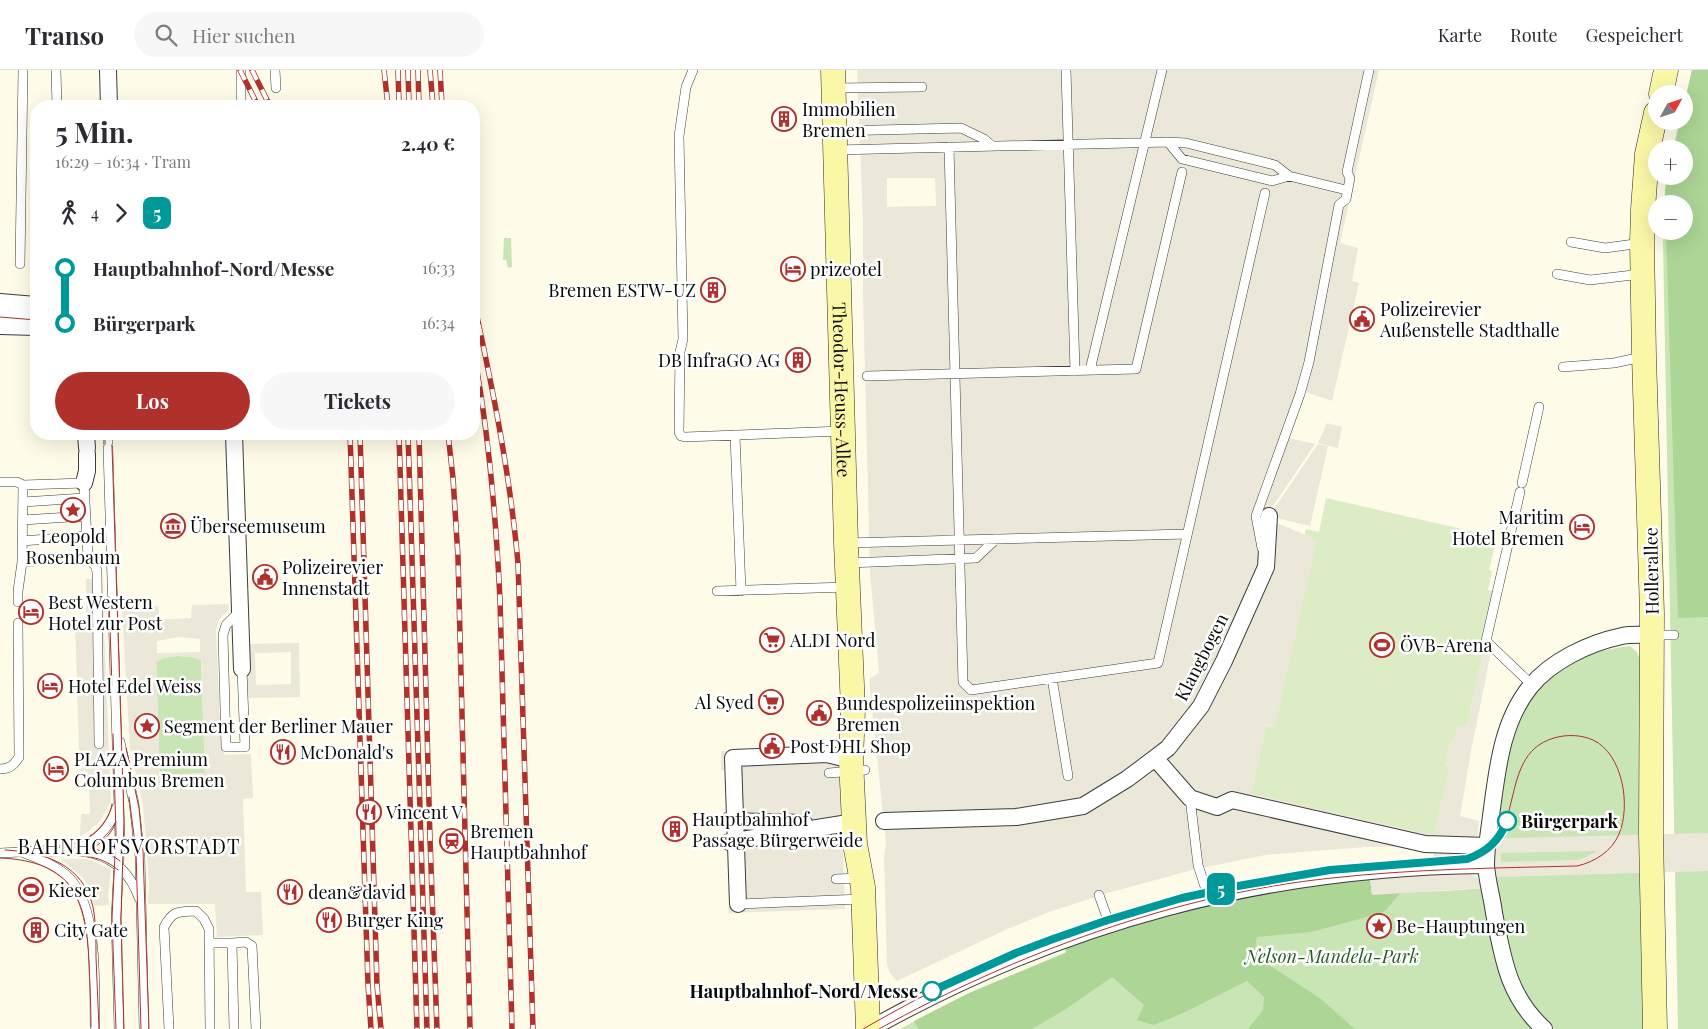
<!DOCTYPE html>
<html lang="de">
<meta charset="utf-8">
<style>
body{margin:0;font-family:"Playfair Display",serif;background:#f7f7f7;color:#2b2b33;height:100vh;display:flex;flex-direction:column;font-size:19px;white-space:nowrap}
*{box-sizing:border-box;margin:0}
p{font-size:16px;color:#7c7c81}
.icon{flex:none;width:28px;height:28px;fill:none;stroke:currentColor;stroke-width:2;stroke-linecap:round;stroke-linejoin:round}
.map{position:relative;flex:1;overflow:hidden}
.details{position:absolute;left:30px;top:30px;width:450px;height:340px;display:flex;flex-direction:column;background:#fff;border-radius:20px;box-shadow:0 5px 20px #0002}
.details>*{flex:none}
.badge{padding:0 10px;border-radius:8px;font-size:18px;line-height:32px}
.needle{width:32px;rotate:50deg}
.buttons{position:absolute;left:1648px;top:15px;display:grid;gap:10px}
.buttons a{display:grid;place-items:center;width:45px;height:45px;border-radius:50%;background:#fff;box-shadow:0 5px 20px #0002;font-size:25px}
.map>.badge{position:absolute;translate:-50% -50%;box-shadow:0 0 0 2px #fff}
.legs{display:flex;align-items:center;gap:8px;height:55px;padding:0 25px;font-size:16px}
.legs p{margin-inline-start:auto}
.summary{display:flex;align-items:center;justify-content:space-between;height:85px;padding:0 25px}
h1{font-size:28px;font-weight:700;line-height:38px}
.primary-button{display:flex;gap:10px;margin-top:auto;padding:10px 25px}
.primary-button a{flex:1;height:58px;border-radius:30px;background:#b0302c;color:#fff;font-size:20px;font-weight:700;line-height:58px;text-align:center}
.primary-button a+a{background:#f7f7f7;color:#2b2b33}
ul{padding:0 25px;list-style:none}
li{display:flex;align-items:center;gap:18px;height:55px;font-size:19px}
li i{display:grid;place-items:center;width:8px;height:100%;margin:0 6px;background:currentColor}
li i::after{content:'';width:12px;height:12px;margin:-6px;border:4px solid;border-radius:50%;background:#fff}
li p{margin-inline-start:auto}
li:first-child i{background:linear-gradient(#0000 50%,currentColor 0)}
li:last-child i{background:linear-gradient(currentColor 50%,#0000 0)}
header{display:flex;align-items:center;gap:30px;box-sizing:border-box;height:70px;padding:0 25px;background:#fff;border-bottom:1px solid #e1e1e2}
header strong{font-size:24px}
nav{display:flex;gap:28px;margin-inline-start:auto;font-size:18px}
.search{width:350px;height:45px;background:#f7f7f7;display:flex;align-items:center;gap:12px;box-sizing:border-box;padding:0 18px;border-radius:28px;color:#7c7c81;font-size:19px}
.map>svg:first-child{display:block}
.green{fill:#cae5b5}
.forest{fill:#add596}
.pitch{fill:#dcedc6}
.plaza{fill:#ebe8da;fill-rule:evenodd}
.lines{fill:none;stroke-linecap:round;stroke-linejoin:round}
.lane-casing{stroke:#3d3d3d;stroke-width:10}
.street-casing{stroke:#3d3d3d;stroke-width:18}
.secondary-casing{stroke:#2c2c2c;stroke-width:25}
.lane{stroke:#fff;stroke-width:9}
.street{stroke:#fff;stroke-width:16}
.secondary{stroke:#faf7a7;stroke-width:24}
.tram{stroke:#b0302c;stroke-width:1}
.rail-casing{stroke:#b0302c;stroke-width:5.5}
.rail{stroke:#fff;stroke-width:4;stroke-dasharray:11;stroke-linecap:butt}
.line-1-casing{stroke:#fff;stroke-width:11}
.line-1{stroke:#099;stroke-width:8}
.stop-1-dot{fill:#fff;stroke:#099;stroke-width:2.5}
.labels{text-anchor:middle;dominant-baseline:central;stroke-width:5;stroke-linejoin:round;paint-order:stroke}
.poi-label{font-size:18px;fill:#0a0a0a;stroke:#fff;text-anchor:start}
.street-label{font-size:18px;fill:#0a0a0a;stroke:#fff}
.stop-label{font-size:18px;font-weight:bold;fill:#0a0a0a;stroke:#fff;text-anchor:start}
.park-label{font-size:18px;font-style:italic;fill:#275d20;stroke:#fff}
.quarter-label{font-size:20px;letter-spacing:1px;fill:#0a0a0a;stroke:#fff}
</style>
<header>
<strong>Transo</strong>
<div class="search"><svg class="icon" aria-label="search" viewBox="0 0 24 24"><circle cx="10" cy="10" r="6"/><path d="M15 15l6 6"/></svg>Hier suchen</div>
<nav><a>Karte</a><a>Route</a><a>Gespeichert</a></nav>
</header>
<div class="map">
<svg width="1708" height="959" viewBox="0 0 1708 959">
<rect width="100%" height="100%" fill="#fefbe8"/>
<path class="green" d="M1692 0H1708V959H1678L1663 173 1664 161H1684V134H1665L1666 106H1684V79H1673L1679 51H1684V33Z
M504 168H511L512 197 508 198 506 190H503Z
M1630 576 1637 582 1641 592 1647 959H1555C1517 937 1507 887 1501 847 1500 833 1497 819 1496 805 1493 748 1499 674 1531 625 1552 594 1595 580 1630 576Z
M178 586 192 587 201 590 205 703 160 706 156 592 163 588Z
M1485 818 1534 959H900L969 923 1066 882 1248 826 1445 821Z"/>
<path class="forest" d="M1692 0H1708V547L1678 548 1666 161H1684V134H1665V120L1668 106H1684V79H1674L1680 51H1684V36Z
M1370 807 1372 825 1401 822 1385 841 1367 847 1311 862 1257 867 1254 885 1321 929 1355 959H1248L1263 940 1264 927 1247 911C1215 926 1186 944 1153 955L1137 950 1144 935 1112 907 1066 939 1032 959H919L914 951 969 923 1066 883 1065 877 1145 851 1248 826Z"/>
<path class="pitch" d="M1326 428 1497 467 1489 500 1492 501 1488 520 1497 522 1467 656 1454 670 1451 669 1445 695 1450 697 1434 766 1251 724 1266 655 1274 657 1268 627 1306 459 1319 462Z"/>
<path class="plaza" d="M857 0H1379L1340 173 1358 178 1352 211 1359 213 1332 331 1303 321 1289 368 1315 374 1265 448 1317 470 1275 657 1266 655 1251 724 1434 765 1449 697 1445 695 1451 669H1454L1458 655 1467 656 1485 576 1491 582 1471 681 1460 746 1479 751 1476 779 1464 786 1434 788 1433 776 1366 777 1265 785 1192 800 1108 823 1049 842 1005 860 897 911 890 903 887 894 884 785 886 774 869 609 879 603 870 502 863 223V150ZM887 108H935L936 136 887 137Z
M1327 353 1342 357 1338 378 1318 373Z
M1318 374 1328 376 1310 456 1269 446Z
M86 509H102L111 731 100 751 89 761 80 766 81 744H90L89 708H80L75 553 86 552Z
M228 534 229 539 219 549 216 560 221 677 225 685 251 684 253 728 243 729 246 822H261L263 865 217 867 215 834H148L149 810 143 735 130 679 122 538 158 536 160 549H176L191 548 192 535ZM178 567 200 569V582L157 583V571ZM178 586 192 587 201 590 205 703 160 706 156 592 163 588Z
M299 573 300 627 243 628 241 574ZM291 582V614L256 615 255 583Z
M839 678 845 839 728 843 730 824 727 700H721V681Z
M1708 763V801L1496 807 1495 777 1503 767 1513 768ZM1595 781 1596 782 1586 787 1577 790 1501 792V783Z
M61 789H88L111 799 108 826 109 835 94 836 89 818 83 808Z
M1466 802 1476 807 1485 818 1372 825 1370 807Z"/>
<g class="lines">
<defs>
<path id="lane" d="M56 0 57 36
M241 0V36
M275 0 276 18
M693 0 686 17 679 66 683 269 680 282 679 362 681 366 685 367 843 361
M1066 0 1075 301
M834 18 922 17
M835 61 961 58 984 69 992 76
M1168 72 1182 89 1272 111 1289 106
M949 77 963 612 971 620 1158 593 1265 123
M836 80 1168 72 1186 73 1275 95 1289 106 1342 119
M1571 172 1605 178 1642 173
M20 194 23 0
M1557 204 1590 210 1642 204
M18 239 36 245
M0 244 32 247
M1563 297 1614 293 1642 287
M1090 300 1162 0
M867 306 1136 299 1182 102
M108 364V372
M735 365 741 521
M108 378 120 772 116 848 119 959
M0 412H17L23 415 84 413 88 487 96 497 97 502 99 674
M1522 413 1539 337
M1520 422 1486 571 1532 615
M23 432 84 428
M23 450 85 446
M22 471 86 466
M847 473 1187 464
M1262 478 1256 446 1300 324 1309 292 1339 135 1346 129 1350 108 1347 102 1369 0
M22 492 88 487
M848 493 976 488 996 469
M717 521 848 517
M18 532V521L22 492 23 415
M240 541 226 555 223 565 226 677H245L242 599
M1652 565H1674
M1052 608 1068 706
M120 672 134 733 140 787 144 959
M0 699C10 699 14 695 19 687L18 553
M829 703 865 700
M1190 728 1198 795 1208 826
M75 778C97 772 110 757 117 737
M0 783C53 782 117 764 139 828
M24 783C38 788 53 794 65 804 100 832 94 917 95 959
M836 809 860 808
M1099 825 1109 853
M738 834 862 829
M209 873H232
M169 959 164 857C173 840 178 842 196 841L204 849 209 859 210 959
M234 959 232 873 246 872 252 876 256 959"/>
<path id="street" d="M108 0 109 36
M0 232 36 235
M0 256 36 257
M86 364 87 378
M234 364 242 599
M84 413 87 401V384
M1155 688 1190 728 1217 737 1232 730 1425 774 1487 776
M728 751 804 753
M884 751 1016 747 1083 736 1127 709 1155 688 1168 678 1201 636 1224 591 1266 497 1269 446
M729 772 842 754
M738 834 733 688 827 684 851 690
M870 959C1063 851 1265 797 1486 795
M1544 959C1508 926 1503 889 1494 843 1492 827 1487 811 1486 795 1486 778 1489 762 1491 746 1497 702 1501 653 1530 617 1551 591 1589 573 1622 566 1632 564 1642 565 1652 565"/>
<g id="secondary">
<path id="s1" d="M833 0 846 473 853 639 851 690 855 774 863 817 868 959"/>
<path d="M1661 24 1666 0"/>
<path d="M1655 959 1651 764 1652 543 1644 286 1642 173 1643 139 1647 84 1656 43"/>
</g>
</defs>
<use href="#lane" class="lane-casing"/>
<use href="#street" class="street-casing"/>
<use href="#secondary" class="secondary-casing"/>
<use href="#lane" class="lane"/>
<use href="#street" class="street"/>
<use href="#secondary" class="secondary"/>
<path class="tram" d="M0 247 36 250
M105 364V374
M112 376 124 750 121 847 124 959
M109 527 112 616
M113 664 116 763 112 848 116 959
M126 678 139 738 143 781 149 959
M129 727 136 781 141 959
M72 775C92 769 108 755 112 734
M32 779C61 778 95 771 120 791
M5 780C44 782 83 794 93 837 96 853 96 870 96 887 97 911 98 935 99 959
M89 780C101 774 111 765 116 752
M49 786C74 785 99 783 118 800
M0 788C74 791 87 830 89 895 90 916 91 936 91 957
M863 959C886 946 909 933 933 921 1057 860 1190 819 1328 800 1371 794 1414 795 1457 791 1534 784 1491 686 1554 668 1567 664 1582 665 1593 670 1623 684 1631 736 1619 764 1612 781 1595 792 1577 796 1495 798 1413 799 1332 808 1176 824 1015 884 879 959"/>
<defs>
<path id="rail" d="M240 0 258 36
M252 0 270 36
M384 0 388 36
M398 0 399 36
M408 0 409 36
M418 0 419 36
M430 0 433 36
M440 0 442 36
M474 233C493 320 510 404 518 493L533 959
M474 284C489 365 496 447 500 530L512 959
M350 364 368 914 371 959
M360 364 377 915 381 959
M399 364 417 959
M408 364 427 959
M419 364 430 769 437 959
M448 364 453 408 458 487 470 959"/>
</defs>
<use href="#rail" class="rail-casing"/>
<use href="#rail" class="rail"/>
</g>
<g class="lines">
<defs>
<path id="line-1" d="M932 921 1016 883 1053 869 1108 850 1182 828 1238 816 1330 800 1467 789C1487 782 1499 771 1507 751"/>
</defs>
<use href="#line-1" class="line-1-casing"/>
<use href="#line-1" class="line-1"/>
</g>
<defs>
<symbol id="building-ring" viewBox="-11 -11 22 22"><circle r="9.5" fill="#fff" stroke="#b0302c" stroke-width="1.5"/><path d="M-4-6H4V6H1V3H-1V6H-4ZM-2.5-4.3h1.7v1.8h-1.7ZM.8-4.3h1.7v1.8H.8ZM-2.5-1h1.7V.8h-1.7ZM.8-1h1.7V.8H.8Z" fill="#b0302c"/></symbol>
<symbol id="hotel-ring" viewBox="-11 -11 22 22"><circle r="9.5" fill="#fff" stroke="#b0302c" stroke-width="1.5"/><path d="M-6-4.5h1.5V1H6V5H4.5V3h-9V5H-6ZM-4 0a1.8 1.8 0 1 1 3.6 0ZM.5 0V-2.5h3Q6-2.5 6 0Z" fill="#b0302c"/></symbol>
<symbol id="civic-ring" viewBox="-11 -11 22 22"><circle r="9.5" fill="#fff" stroke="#b0302c" stroke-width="1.5"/><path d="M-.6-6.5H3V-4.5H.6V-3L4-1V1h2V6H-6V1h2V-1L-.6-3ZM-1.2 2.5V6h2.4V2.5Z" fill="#b0302c"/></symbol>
<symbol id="sight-ring" viewBox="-11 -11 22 22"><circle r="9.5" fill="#fff" stroke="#b0302c" stroke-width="1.5"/><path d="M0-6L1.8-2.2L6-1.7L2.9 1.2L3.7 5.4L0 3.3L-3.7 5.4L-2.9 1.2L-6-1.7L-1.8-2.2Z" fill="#b0302c"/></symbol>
<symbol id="museum-ring" viewBox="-11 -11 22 22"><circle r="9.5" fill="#fff" stroke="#b0302c" stroke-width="1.5"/><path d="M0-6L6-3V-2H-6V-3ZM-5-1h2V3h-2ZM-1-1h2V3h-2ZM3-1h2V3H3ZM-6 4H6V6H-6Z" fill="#b0302c"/></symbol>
<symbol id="supermarket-ring" viewBox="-11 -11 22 22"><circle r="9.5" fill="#fff" stroke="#b0302c" stroke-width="1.5"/><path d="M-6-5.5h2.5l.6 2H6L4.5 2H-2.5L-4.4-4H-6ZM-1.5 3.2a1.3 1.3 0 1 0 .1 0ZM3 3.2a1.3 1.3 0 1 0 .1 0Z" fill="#b0302c"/></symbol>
<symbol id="stadium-ring" viewBox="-11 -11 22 22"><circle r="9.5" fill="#fff" stroke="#b0302c" stroke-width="1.5"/><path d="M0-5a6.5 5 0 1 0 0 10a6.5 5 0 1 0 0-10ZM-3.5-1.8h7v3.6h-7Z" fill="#b0302c"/></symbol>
<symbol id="restaurant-ring" viewBox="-11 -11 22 22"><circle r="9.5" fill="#fff" stroke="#b0302c" stroke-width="1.5"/><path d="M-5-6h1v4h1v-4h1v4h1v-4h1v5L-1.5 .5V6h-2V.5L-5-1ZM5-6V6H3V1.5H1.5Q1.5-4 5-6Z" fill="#b0302c"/></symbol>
<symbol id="station-ring" viewBox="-11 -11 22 22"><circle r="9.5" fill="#fff" stroke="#b0302c" stroke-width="1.5"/><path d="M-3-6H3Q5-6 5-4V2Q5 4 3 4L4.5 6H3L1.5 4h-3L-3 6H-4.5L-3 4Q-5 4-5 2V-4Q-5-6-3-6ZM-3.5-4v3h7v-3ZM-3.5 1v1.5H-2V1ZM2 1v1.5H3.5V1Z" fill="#b0302c"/></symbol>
</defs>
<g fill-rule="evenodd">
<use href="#building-ring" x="770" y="35" width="28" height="28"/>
<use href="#hotel-ring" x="779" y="185" width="28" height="28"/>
<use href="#building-ring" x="699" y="206" width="28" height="28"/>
<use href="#civic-ring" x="1348" y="235" width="28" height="28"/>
<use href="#building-ring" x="784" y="276" width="28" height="28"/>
<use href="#sight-ring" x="59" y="426" width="28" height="28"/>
<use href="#museum-ring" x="159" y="442" width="28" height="28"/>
<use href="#hotel-ring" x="1568" y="443" width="28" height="28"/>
<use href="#civic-ring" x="251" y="493" width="28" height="28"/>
<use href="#hotel-ring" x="17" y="528" width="28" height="28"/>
<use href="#supermarket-ring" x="758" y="556" width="28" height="28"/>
<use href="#stadium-ring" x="1368" y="561" width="28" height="28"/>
<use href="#hotel-ring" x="36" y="602" width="28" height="28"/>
<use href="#supermarket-ring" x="757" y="618" width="28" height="28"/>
<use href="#civic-ring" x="805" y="629" width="28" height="28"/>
<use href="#sight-ring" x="133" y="642" width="28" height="28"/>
<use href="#civic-ring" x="758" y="662" width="28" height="28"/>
<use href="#restaurant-ring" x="269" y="668" width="28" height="28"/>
<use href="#hotel-ring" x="42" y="685" width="28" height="28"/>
<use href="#restaurant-ring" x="355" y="728" width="28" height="28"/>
<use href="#building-ring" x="661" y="745" width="28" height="28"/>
<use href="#station-ring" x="438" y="757" width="28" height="28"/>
<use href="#stadium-ring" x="17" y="806" width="28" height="28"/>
<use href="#restaurant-ring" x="276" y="808" width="28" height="28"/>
<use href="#restaurant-ring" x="315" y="836" width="28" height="28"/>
<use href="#sight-ring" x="1365" y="842" width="28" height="28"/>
<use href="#building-ring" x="22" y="846" width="28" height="28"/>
</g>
<g class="stop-1-dot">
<circle cx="1507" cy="751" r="9"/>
<circle cx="932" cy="921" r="9"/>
</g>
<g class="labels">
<g class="poi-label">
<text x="802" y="39">Immobilien<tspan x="802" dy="21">Bremen</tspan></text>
<text x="810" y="199">prizeotel</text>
<text x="696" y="220" text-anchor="end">Bremen ESTW-UZ</text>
<text x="1380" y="239">Polizeirevier<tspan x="1380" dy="21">Außenstelle Stadthalle</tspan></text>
<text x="780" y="290" text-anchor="end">DB InfraGO AG</text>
<text x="1564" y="447" text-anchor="end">Maritim<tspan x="1564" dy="21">Hotel Bremen</tspan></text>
<text x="190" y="456">Überseemuseum</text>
<text x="73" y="466" text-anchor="middle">Leopold<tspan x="73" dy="21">Rosenbaum</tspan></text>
<text x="282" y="497">Polizeirevier<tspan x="282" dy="21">Innenstadt</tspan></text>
<text x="48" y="532">Best Western<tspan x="48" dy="21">Hotel zur Post</tspan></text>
<text x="790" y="570">ALDI Nord</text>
<text x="1400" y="575">ÖVB-Arena</text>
<text x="68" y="616">Hotel Edel Weiss</text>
<text x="754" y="632" text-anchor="end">Al Syed</text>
<text x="836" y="633">Bundespolizeiinspektion<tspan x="836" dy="21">Bremen</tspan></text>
<text x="164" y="656">Segment der Berliner Mauer</text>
<text x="790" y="676">Post DHL Shop</text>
<text x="300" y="682">McDonald's</text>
<text x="74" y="689">PLAZA Premium<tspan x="74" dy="21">Columbus Bremen</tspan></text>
<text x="386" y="742">Vincent V</text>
<text x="692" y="749">Hauptbahnhof<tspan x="692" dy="21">Passage Bürgerweide</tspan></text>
<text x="470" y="761">Bremen<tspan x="470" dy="21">Hauptbahnhof</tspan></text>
<text x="48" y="820">Kieser</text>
<text x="308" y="822">dean&amp;david</text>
<text x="346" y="850">Burger King</text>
<text x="1396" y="856">Be-Hauptungen</text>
<text x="54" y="860">City Gate</text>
</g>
<g class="street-label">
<text stroke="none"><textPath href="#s1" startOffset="320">Theodor-Heuss-Allee</textPath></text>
<text transform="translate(1651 501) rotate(-91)">Hollerallee</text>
<text transform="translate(1201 587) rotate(-63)">Klangbogen</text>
</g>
<g class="stop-label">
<text x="1521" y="751">Bürgerpark</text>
<text x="918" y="921" text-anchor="end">Hauptbahnhof-Nord/Messe</text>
</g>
<g class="park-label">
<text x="1332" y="886">Nelson-Mandela-Park</text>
</g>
<g class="quarter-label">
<text x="129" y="775">BAHNHOFSVORSTADT</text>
</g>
</g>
</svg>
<div class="buttons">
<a><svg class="needle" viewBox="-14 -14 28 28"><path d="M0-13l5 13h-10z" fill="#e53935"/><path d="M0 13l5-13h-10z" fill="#7c7c81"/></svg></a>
<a>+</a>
<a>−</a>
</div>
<b class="badge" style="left:1221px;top:819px;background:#099;color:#fff">5</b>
<section class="details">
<div class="summary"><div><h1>5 Min.</h1><p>16:29 – 16:34 · Tram</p></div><b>2.40 €</b></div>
<div class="legs"><svg class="icon" aria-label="walk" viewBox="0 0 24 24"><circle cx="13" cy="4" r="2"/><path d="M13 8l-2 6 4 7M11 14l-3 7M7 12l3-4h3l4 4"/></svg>4<svg class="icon" aria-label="forward" viewBox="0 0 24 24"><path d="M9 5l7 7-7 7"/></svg><b class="badge" style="background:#099;color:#fff">5</b></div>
<ul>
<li><i style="color:#099"></i><b>Hauptbahnhof-Nord/Messe</b><p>16:33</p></li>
<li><i style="color:#099"></i><b>Bürgerpark</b><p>16:34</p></li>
</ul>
<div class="primary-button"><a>Los</a><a>Tickets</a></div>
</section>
</div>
